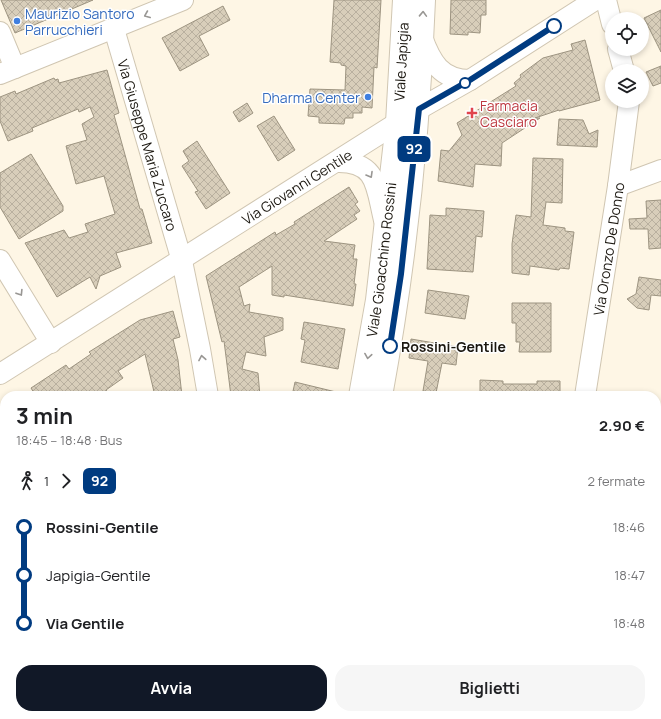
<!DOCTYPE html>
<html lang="it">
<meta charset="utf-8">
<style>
body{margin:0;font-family:Manrope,sans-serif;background:#f6f6f6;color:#202124;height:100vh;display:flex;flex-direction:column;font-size:15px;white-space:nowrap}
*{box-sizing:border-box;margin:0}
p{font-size:13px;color:#757577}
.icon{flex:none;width:22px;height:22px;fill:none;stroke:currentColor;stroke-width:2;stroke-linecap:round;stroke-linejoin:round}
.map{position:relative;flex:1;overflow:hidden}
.sheet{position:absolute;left:0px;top:391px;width:661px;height:328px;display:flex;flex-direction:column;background:#fff;border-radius:16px 16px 0 0;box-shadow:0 2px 6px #0003}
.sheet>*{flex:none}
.badge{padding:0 8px;border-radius:6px;font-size:14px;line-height:26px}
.buttons{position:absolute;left:605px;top:12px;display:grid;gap:8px}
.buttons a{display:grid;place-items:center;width:44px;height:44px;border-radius:50%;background:#fff;box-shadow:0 2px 6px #0003;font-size:20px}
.map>.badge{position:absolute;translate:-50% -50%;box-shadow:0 0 0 2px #fff}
.legs{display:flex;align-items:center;gap:6px;height:44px;padding:0 16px;font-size:13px}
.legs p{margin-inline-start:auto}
.headline{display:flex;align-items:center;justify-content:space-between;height:68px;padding:0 16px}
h1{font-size:22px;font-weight:700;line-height:30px}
.cta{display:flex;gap:8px;margin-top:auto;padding:8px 16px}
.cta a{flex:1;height:46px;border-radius:16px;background:#111827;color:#fff;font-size:16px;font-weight:700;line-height:46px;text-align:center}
.cta a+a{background:#f6f6f6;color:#202124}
ul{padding:0 16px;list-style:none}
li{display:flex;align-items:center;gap:14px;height:48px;font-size:15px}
li i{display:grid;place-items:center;width:6px;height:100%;margin:0 5px;background:currentColor}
li i::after{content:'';width:10px;height:10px;margin:-5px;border:3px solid;border-radius:50%;background:#fff}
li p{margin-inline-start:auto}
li:first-child i{background:linear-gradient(#0000 50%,currentColor 0)}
li:last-child i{background:linear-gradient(currentColor 50%,#0000 0)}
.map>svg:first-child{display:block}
.grass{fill:#cfebd2}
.building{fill:url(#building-cross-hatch);stroke:#9d9481}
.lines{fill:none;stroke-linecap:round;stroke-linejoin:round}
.minor-casing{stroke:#d0c6b2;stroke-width:22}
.major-casing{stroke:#d0c6b2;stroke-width:24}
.minor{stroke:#fff;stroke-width:20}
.major{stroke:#fff;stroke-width:22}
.oneway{stroke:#999794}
.line-1-casing{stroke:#fff;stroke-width:9}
.line-1{stroke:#003b80;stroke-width:6}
.shop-dot{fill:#3f7fe0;stroke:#fff;stroke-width:1.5}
.stop-1-dot{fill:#fff;stroke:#003b80;stroke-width:2}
.health-dot{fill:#e0444e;stroke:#fff;stroke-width:1.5}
.labels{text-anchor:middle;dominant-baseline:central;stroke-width:3;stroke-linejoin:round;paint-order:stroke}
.shop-label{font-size:14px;fill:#366cbe;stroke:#fff;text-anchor:start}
.street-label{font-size:14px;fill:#1c1811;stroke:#fff}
.health-label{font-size:14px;fill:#be3a42;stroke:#fff;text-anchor:start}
.stop-label{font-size:14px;font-weight:bold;fill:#1c1811;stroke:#fff;text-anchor:start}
</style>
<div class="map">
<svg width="661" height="719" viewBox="0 0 661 719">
<defs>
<pattern id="building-cross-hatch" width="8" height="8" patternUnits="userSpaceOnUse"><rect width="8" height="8" fill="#d8ceba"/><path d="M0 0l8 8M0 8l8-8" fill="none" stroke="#b9b09f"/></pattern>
</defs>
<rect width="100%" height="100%" fill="#fef6e5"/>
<path class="grass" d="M661 592V693L656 691V604Z"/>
<path class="building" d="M1 0H93L15 33Z
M334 0H381L377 68 374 67 372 108 362 107V113H353V118H345L344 124 319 123V117L308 116 310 89 345 90 346 66 341 65V63L330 62Z
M451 0H486V15H481L480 33 468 32V35L450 34Z
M223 6 230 20 199 36 209 55 180 71 162 38Z
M661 10V52L644 18Z
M585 40 600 100 559 111V110L535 118H540L502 143 501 166 475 164 473 187 438 181 441 150 449 151 462 135 457 123 516 86 514 83 521 77 520 75 543 58 573 50 571 44Z
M661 66V83L653 86 646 72Z
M107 70 119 113 114 115 140 209H142L152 243 116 253 121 267 100 276 96 289 90 277 57 297 25 243 64 230 69 238 88 232 85 224 115 214 104 176 76 184 66 146 87 140 82 124 94 117 90 107 79 112 78 109 32 128 33 131 8 141 0 121V97L15 91 16 94 54 78 55 80 58 79 59 83Z
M247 103 253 113 239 122 233 112Z
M274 116 295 150 278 161 257 126Z
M559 119 583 120 589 134 598 130 597 147 557 145Z
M197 141 230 193 206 209 195 192 198 191 182 166 189 161 183 151Z
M31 154 63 206V211L19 239 0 207V173Z
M533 158 563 159 562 203 546 202 543 225 565 228V231L574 232 569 269 560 268 559 270 530 266 529 275 512 273V244L516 215 531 217Z
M349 187 358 202 355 204 360 211 354 215 357 219 324 241 355 245 353 259H357L354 284H356L353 306 284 295V297L272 295V266L239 287 244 306 250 304 249 312 283 318V330L264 337 266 356 246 352 242 369 258 373 260 396H231L224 341 222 342 206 276 275 232 276 235 295 224 294 222Z
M661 200V248L649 249 648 229H630L629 219 647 218 646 201Z
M446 208 484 211 482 237 476 236 473 272 427 269 430 215 446 216Z
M639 277 661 280V296L651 295 649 310 637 308 627 299 636 294Z
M428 290 469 296 465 319 425 313Z
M512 303H551V352H519L520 342H516V323H512Z
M173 311 180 337 173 339 178 360 182 396H155L145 354 118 371 123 378 106 390 110 396H36L31 388 66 365 69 369 91 354 89 352 140 320Z
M304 322 345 329 338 369 301 362 305 340 301 339Z
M411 339 458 347 456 365 442 363 436 393 423 391 428 361 409 358Z
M480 380 503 381V384H537V381H560V396H480Z
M295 382 336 392 335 396H292Z"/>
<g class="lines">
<defs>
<g id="minor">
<path d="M606 0 612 24"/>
<path id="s1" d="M114 29 182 261 200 349 208 396"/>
<path d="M0 32 15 68"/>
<path d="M422 37C431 62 441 80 470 80"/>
<path d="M618 49 624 71"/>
<path d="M0 74 183 0"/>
<path d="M337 162C378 161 376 188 384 220"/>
<path d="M618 186 661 170"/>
<path d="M0 260 51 343"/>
<path id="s2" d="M0 374 419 109 470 80 595 0"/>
<path id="s3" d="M585 396 618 186 629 101"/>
<path d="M0 517H5"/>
<path d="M0 629 5 631"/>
<path d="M505 719 507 714"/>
</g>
<g id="major">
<path id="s4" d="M360 396 377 300 397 123 404 0"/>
<path d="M381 396C405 265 419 133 424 0"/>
<path d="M258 719 260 714"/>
<path d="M281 719 282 714"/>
</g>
</defs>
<use href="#minor" class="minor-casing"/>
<use href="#major" class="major-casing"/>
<use href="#minor" class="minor"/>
<use href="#major" class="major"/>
</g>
<defs><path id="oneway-chevron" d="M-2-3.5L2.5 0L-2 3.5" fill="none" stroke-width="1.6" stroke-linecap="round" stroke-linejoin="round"/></defs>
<g class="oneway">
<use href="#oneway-chevron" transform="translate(423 14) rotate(-88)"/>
<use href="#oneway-chevron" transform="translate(147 15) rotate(157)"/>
<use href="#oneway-chevron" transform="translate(370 175) rotate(60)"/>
<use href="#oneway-chevron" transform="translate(20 293) rotate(58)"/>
<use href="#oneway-chevron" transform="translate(368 356) rotate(99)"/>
<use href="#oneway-chevron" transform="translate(202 358) rotate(-100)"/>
</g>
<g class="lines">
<defs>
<path id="line-1" d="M390 346 401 274 419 109 470 80 554 26"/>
</defs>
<use href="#line-1" class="line-1-casing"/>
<use href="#line-1" class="line-1"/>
</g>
<g class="shop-dot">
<circle cx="17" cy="21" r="4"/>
<circle cx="368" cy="97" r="4"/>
</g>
<g class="stop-1-dot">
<circle cx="554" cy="26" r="7"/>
<circle cx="465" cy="83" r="5"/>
<circle cx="390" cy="346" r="7"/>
</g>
<path class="health-dot" d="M470 107h4v4h4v4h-4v4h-4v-4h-4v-4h4z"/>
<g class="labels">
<g class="shop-label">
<text x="25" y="13">Maurizio Santoro<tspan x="25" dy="16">Parrucchieri</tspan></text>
<text x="360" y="97" text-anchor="end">Dharma Center</text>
</g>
<g class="street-label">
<text stroke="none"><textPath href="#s4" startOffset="337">Viale Japigia</textPath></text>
<text stroke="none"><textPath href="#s1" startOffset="121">Via Giuseppe Maria Zuccaro</textPath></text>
<text stroke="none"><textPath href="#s2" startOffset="351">Via Giovanni Gentile</textPath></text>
<text stroke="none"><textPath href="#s3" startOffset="149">Via Oronzo De Donno</textPath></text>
<text stroke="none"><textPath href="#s4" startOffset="138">Viale Gioacchino Rossini</textPath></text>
</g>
<g class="health-label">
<text x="480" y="105">Farmacia<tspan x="480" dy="16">Casciaro</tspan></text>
</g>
<g class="stop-label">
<text x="401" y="346">Rossini-Gentile</text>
</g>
</g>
</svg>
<div class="buttons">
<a><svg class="icon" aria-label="locate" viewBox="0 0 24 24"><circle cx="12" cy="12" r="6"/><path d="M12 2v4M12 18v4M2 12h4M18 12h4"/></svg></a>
<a><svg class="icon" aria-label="layers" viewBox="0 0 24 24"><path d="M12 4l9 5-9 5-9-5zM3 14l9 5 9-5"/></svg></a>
</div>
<b class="badge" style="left:414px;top:149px;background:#003b80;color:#fff">92</b>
<section class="sheet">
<div class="headline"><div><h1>3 min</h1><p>18:45 – 18:48 · Bus</p></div><b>2.90 €</b></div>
<div class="legs"><svg class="icon" aria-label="walk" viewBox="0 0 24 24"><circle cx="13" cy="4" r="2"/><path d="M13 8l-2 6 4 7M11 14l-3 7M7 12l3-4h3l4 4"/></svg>1<svg class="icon" aria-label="forward" viewBox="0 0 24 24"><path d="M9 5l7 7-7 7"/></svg><b class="badge" style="background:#003b80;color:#fff">92</b><p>2 fermate</p></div>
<ul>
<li><i style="color:#003b80"></i><b>Rossini-Gentile</b><p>18:46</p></li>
<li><i style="color:#003b80"></i><span>Japigia-Gentile</span><p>18:47</p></li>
<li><i style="color:#003b80"></i><b>Via Gentile</b><p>18:48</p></li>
</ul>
<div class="cta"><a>Avvia</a><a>Biglietti</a></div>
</section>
</div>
